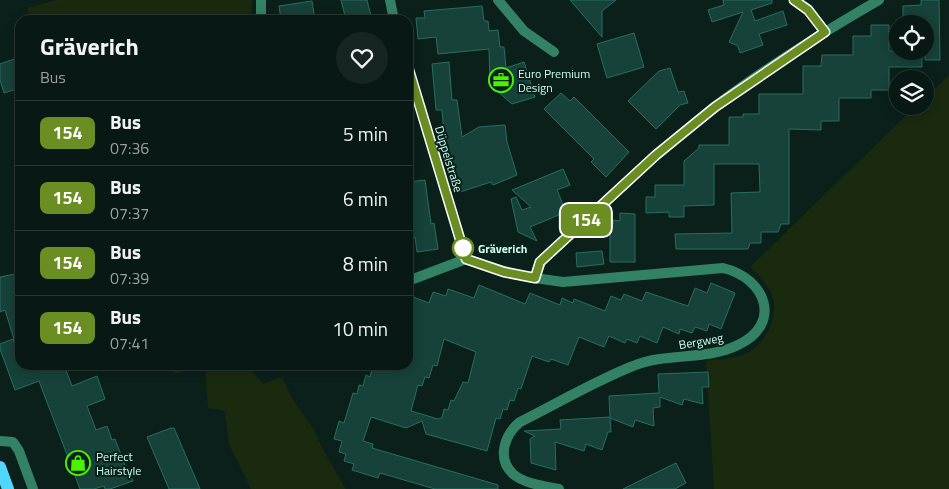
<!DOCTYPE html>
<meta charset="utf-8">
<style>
body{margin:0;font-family:"Titillium Web",sans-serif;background:#162522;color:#f1f3f6;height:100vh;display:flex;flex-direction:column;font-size:19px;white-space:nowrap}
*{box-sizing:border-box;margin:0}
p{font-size:16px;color:#98a0a0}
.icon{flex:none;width:28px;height:28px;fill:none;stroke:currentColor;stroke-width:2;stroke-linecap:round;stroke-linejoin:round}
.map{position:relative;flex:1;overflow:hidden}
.drawer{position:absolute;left:15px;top:15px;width:398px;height:355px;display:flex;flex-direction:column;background:#081814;border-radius:15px;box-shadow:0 2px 12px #0003,0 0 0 1px #293734}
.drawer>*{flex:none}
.badge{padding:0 10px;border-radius:8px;font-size:18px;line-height:32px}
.tools{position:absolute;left:889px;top:15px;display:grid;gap:10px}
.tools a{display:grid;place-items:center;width:45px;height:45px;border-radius:50%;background:#081814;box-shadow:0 2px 12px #0003,0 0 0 1px #293734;font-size:25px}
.map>.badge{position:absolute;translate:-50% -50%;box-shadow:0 0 0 2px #fff}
.round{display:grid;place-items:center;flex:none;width:52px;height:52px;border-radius:26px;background:#162522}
.head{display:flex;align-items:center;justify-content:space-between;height:85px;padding:0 25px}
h1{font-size:24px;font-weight:700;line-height:38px}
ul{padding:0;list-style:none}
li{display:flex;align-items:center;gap:15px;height:65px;padding:0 25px;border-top:1px solid #293734}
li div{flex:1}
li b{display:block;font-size:19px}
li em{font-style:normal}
li .badge{min-width:55px;font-weight:700;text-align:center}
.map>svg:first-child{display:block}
.green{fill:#1a2a0e}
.building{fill:#164239;stroke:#266f61;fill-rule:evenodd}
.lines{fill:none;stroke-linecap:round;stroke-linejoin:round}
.minor{stroke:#338266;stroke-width:10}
.primary{stroke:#51d6ff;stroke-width:12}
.line-casing{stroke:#fff;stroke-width:11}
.line{stroke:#6b8e23;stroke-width:8}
.stop-dot{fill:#fff;stroke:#6b8e23;stroke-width:2.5}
.labels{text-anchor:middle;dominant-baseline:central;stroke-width:4;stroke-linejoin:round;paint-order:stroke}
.poi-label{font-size:12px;fill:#cafff0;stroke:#0b201b;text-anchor:start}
.street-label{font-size:12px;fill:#cafff0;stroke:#0b201b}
.stop-label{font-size:12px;font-weight:bold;fill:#cafff0;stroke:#0b201b;text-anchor:start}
</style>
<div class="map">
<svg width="949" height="489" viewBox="0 0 949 489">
<rect width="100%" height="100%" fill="#0b201b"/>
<path class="green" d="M57 0H252L251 20H31L27 8Z
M949 75V489H714L706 361C718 359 733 359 745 354 763 347 779 318 773 298 769 286 760 276 750 267L916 106H925V98Z
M171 365H247L263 384 282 377 293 400 313 428 325 453 346 489H251L229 444 225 411 208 408 205 366 174 374Z"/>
<path class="building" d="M341 0H367L372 20H346Z
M570 0H616L602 11V37Z
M723 0H772V3L751 10 755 21 783 11 787 25 759 34 763 45 740 53 738 46 729 42 743 12 712 22 708 10 724 5Z
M921 0H939L940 60H925V24H903V6L921 5Z
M312 1 315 20H281L279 6Z
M482 6 484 21H488L489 31 498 30 500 47H504L506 68 524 62 535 97 512 104 490 85 489 49 438 54 436 37 418 39 416 18H425L424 11Z
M871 25H889V51H922V67H889V90H871V98H839V121H821V130L789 129V224H781L778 232H761V243H750L748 249H676L675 234 732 233 731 193 760 192 759 164H714V205L684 206V217H669V212L646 213V197H655V185H684V161L699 148V145H729V117H743V114H759V94H803V66H821L822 55H853V36H871Z
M634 33 644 67 607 78 597 44Z
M20 57V88L4 93 0 80V64Z
M449 62 452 100H457L462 137 479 127 505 125 507 142 517 175 493 185 491 182 460 192 445 144 442 110H436L432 64Z
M670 68 678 92 684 91 688 103 680 105 656 129 628 101 659 71Z
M561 93 570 101 574 97 629 152 606 177 591 162 594 159 544 109Z
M563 169 570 185 557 190 566 212 530 227 537 241 518 232 511 199 516 197 522 210 531 207 512 190Z
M425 180 431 224 434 223 438 249 417 252 415 237 408 238V182Z
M620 213 635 214V262H610V224H613V220L620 221Z
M602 251 604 264 577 267 576 253Z
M20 273V348L17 349 5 310 0 312V277Z
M711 283 735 293 721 329 709 324 707 331 695 327 692 333 680 329 679 334 663 327 657 343 640 336 637 343 627 339 625 343 609 336 604 347 579 337 568 365 551 359 549 362 532 356 521 389 518 388 514 401 510 400 507 410 503 409 500 419 496 418 487 451 426 434 422 421 406 428 371 417 363 441 373 444 372 448 498 485V489H435L380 473 378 478 352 470 354 464 344 461 346 454 339 452 342 441 334 439 339 421 344 423 353 393 357 394 359 385 363 386 366 375 370 377 373 365H408V295L429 303 433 292 446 296 448 289 474 298 479 285 525 304 530 293 560 305 562 298 573 303 574 299 605 311 611 296 621 300 624 294 642 301 646 292 688 306 695 288 707 293ZM444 339 476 352 468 383 463 382 454 401 451 400 448 410 444 409 442 418 438 419 411 411 418 385 422 386 425 377 429 378 433 365 437 366Z
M13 339 20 358V365H64L72 386 97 376 105 399 87 406 96 430 107 426 112 440 115 439 126 468 127 467 133 481 110 489H105L104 486 94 489H80L39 381 15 390 0 349V344Z
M708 372 709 387H702L703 404 684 399 682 405 660 397V407L653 408 654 426 635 420 633 427 610 418 611 432H608L602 450 586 444 584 451 555 442 556 470 531 463 530 439 535 436 524 431 561 429 560 420 610 417 609 396 659 393 658 374Z
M171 428H174L200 489H169L147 437Z
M676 463 686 483 675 489H623Z"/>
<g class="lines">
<path class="minor" d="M261 0V20
M390 0 394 20
M498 0 524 31 554 52
M794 0 808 9 825 32
M408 67 466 259
M466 259 504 271 535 278 541 262C597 210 652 156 713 108 765 68 822 33 879 0
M535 278 563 282 723 268C766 278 783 324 738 345 706 361 666 352 633 366 595 381 558 403 520 422 505 434 496 458 513 474 525 484 544 486 559 489
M408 281 466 259
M0 441 13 442 19 451 33 489"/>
<path class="primary" d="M0 467 8 489"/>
</g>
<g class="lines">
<defs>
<path id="line" d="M408 67 466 259 504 272 535 278 540 262 656 155 715 107 825 32 808 10 794 0"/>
</defs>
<use href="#line" class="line-casing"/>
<use href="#line" class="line"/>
</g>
<defs>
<symbol id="office-ring" viewBox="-11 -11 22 22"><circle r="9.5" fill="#0b201b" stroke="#48f500" stroke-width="1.5"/><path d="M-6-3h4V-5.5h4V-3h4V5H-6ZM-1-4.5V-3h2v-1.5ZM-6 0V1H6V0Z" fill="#48f500"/></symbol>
<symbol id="shop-ring" viewBox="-11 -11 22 22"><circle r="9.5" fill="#0b201b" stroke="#48f500" stroke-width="1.5"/><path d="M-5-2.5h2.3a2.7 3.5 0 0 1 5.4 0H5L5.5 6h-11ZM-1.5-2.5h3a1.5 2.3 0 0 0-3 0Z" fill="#48f500"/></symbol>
</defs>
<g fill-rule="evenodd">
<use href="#office-ring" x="487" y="66" width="28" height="28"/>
<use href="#shop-ring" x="64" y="449" width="28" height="28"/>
</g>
<circle class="stop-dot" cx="463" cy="248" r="10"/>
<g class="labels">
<g class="poi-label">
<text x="518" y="73">Euro Premium<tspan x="518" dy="14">Design</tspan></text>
<text x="96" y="456">Perfect<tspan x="96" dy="14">Hairstyle</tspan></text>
</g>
<g class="street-label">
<text transform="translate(449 159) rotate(73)">Düppelstraße</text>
<text transform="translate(701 341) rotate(-10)">Bergweg</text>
</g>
<g class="stop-label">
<text x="478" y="248">Gräverich</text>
</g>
</g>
</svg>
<div class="tools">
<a><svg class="icon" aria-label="locate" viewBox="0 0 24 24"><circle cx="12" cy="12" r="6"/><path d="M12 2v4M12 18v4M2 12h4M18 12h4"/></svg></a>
<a><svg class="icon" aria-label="layers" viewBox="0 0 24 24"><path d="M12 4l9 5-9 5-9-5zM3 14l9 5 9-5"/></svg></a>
</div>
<b class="badge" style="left:586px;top:220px;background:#6b8e23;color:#fff">154</b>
<section class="drawer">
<div class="head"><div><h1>Gräverich</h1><p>Bus</p></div><a class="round"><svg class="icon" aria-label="heart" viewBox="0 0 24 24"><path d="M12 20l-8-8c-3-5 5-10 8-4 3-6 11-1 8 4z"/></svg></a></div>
<ul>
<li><span class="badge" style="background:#6b8e23;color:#fff">154</span><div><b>Bus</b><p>07:36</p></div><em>5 min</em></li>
<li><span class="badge" style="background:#6b8e23;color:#fff">154</span><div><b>Bus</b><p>07:37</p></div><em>6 min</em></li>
<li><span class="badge" style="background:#6b8e23;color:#fff">154</span><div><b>Bus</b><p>07:39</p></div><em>8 min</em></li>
<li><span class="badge" style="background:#6b8e23;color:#fff">154</span><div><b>Bus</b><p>07:41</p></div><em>10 min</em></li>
</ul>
</section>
</div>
